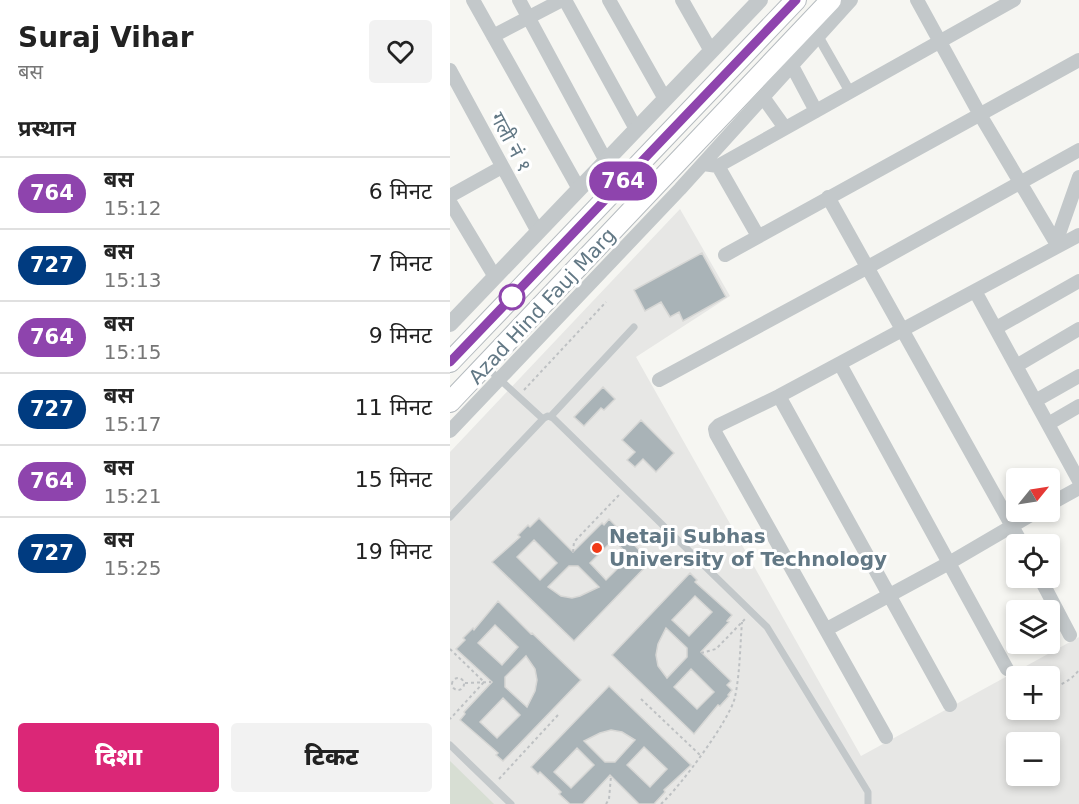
<!DOCTYPE html>
<html lang="hi">
<meta charset="utf-8">
<style>
body{margin:0;font-family:"DejaVu Sans","Noto Sans Devanagari",sans-serif;background:#f2f2f2;color:#222;height:100vh;display:flex;flex-direction:column;font-size:22px;white-space:nowrap}
*{box-sizing:border-box;margin:0}
p{font-size:20px;color:#767676}
.icon{flex:none;width:33px;height:33px;fill:none;stroke:currentColor;stroke-width:2;stroke-linecap:round;stroke-linejoin:round}
.map{position:relative;flex:1;overflow:hidden}
.details{display:flex;flex-direction:column;background:#fff;width:450px}
.details>*{flex:none}
.badge{padding:0 12px;border-radius:20px;font-size:21px;line-height:39px}
.needle{width:39px;rotate:60deg}
.controls{position:absolute;left:556px;top:468px;display:grid;gap:12px}
.controls a{display:grid;place-items:center;width:54px;height:54px;border-radius:6px;background:#fff;box-shadow:0 3px 9px #0003;font-size:30px}
.map>.badge{position:absolute;translate:-50% -50%;box-shadow:0 0 0 3px #fff}
h2{padding:0 18px;font-size:22px;line-height:54px}
.round{display:grid;place-items:center;flex:none;width:63px;height:63px;border-radius:6px;background:#f2f2f2}
.overview{display:flex;align-items:center;justify-content:space-between;height:102px;padding:0 18px}
h1{font-size:28px;font-weight:800;line-height:45px}
.cta{display:flex;gap:12px;margin-top:auto;padding:12px 18px}
.cta a{flex:1;height:69px;border-radius:6px;background:#db2777;color:#fff;font-size:24px;font-weight:800;line-height:69px;text-align:center}
.cta a+a{background:#f2f2f2;color:#222}
ul{padding:0;list-style:none}
li{display:flex;align-items:center;gap:18px;height:72px;padding:0 18px;border-top:2px solid #e0e0e0}
li div{flex:1}
li b{display:block;font-size:22px}
li em{font-style:normal}
li .badge{min-width:66px;font-weight:700;text-align:center}
main{display:flex;flex:1;min-height:0}
.map>svg:first-child{display:block}
.built{fill:#e7e7e5;fill-rule:evenodd}
.green{fill:#d7ded3}
.building{fill:#a9b3b7;stroke:#d7d7d5;stroke-width:1.5;fill-rule:evenodd}
.lines{fill:none;stroke-linecap:round;stroke-linejoin:round}
.secondary-casing{stroke:#b5bbbf;stroke-width:22}
.path{stroke:#bec1c3;stroke-width:2;stroke-dasharray:3 3;stroke-linecap:butt}
.service{stroke:#c3c8ca;stroke-width:7}
.pedestrian{stroke:#c3c8ca;stroke-width:10}
.minor{stroke:#c3c8ca;stroke-width:14}
.tertiary{stroke:#c3c8ca;stroke-width:16}
.secondary{stroke:#fff;stroke-width:20}
.line-casing{stroke:#fff;stroke-width:14}
.line{stroke:#8e44ad;stroke-width:9}
.stop-dot{fill:#fff;stroke:#8e44ad;stroke-width:3}
.poi-dot{fill:#f13a17;stroke:#fff;stroke-width:2}
.labels{text-anchor:middle;dominant-baseline:central;stroke-width:6;stroke-linejoin:round;paint-order:stroke}
.street-label{font-size:20px;fill:#627885;stroke:#fff}
.poi-label{font-size:20px;font-weight:bold;fill:#627885;stroke:#fff;text-anchor:start}
</style>
<main>
<section class="details">
<div class="overview"><div><h1>Suraj Vihar</h1><p>बस</p></div><a class="round"><svg class="icon" aria-label="heart" viewBox="0 0 24 24"><path d="M12 20l-8-8c-3-5 5-10 8-4 3-6 11-1 8 4z"/></svg></a></div>
<h2>प्रस्थान</h2>
<ul>
<li><span class="badge" style="background:#8e44ad;color:#fff">764</span><div><b>बस</b><p>15:12</p></div><em>6 मिनट</em></li>
<li><span class="badge" style="background:#003b80;color:#fff">727</span><div><b>बस</b><p>15:13</p></div><em>7 मिनट</em></li>
<li><span class="badge" style="background:#8e44ad;color:#fff">764</span><div><b>बस</b><p>15:15</p></div><em>9 मिनट</em></li>
<li><span class="badge" style="background:#003b80;color:#fff">727</span><div><b>बस</b><p>15:17</p></div><em>11 मिनट</em></li>
<li><span class="badge" style="background:#8e44ad;color:#fff">764</span><div><b>बस</b><p>15:21</p></div><em>15 मिनट</em></li>
<li><span class="badge" style="background:#003b80;color:#fff">727</span><div><b>बस</b><p>15:25</p></div><em>19 मिनट</em></li>
</ul>
<div class="cta"><a>दिशा</a><a>टिकट</a></div>
</section>
<div class="map">
<svg width="629" height="804" viewBox="0 0 629 804">
<rect width="100%" height="100%" fill="#f6f6f2"/>
<path class="built" d="M230 209 280 296 186 357 411 756 629 637V804H0V452ZM567 676H600V710H567ZM567 742H600V776H567Z"/>
<path class="green" d="M0 761 44 804H0Z"/>
<path class="building" d="M252 253 276 297 233 321 229 312 220 317 211 302 195 311 184 290Z
M153 387 165 399 154 410 151 408 134 426 124 417Z
M191 420 224 453 206 472 193 459 185 467 177 460 185 452 172 440Z
M89 518 123 552 152 523 154 525 159 519 194 555 195 553 202 560 124 641 42 562 70 537 68 535 78 525 80 527ZM84 540 107 563 90 580 67 557ZM163 540 180 556 156 580 140 563ZM119 566H128L149 587 130 596 122 598 111 596 98 587Z
M240 573 247 580 245 582 282 615 277 621 279 622 251 652 281 681 277 685 282 690 278 695 279 696 270 706 268 705 244 734 162 655ZM245 596 262 612 239 636 222 620ZM216 628 237 648V657L217 678 208 666 206 655 208 644ZM241 669 264 692 247 709 224 687Z
M48 601 81 634 82 633 131 680 53 761 46 755 48 753 10 720 15 714 14 712 42 682 6 649 15 640 13 638 23 628 24 630ZM45 625 68 647 52 665 28 643ZM76 656 85 669 87 680 85 691 77 707 55 687V677ZM53 698 70 715 47 738 30 722Z
M159 686 241 765 214 790 215 792 204 804H189L160 775 133 804H120L109 794 111 792 90 772 88 774 81 767ZM161 730 172 732 185 740 165 762H155L134 741 150 733ZM194 747 217 769 200 787 177 765ZM127 748 144 765 121 788 104 772Z"/>
<g class="lines">
<defs>
<path id="secondary" d="M0 362 346 0
M0 402 381 0"/>
</defs>
<use href="#secondary" class="secondary-casing"/>
<path class="path" d="M74 390 156 302
M123 552 124 542 169 495
M0 649 34 682 0 719
M251 653 266 649 296 618
M2 684a6 6 0 1 1 12 0a6 6 0 1 1-12 0Z
M15 683 41 682
M600 687C612 686 622 679 629 670
M191 699 250 755
M49 779 108 715
M156 804 159 799 161 776
M211 804C229 788 280 720 285 697 290 673 290 647 292 622"/>
<path class="service" d="M35 366 93 419
M101 416 184 327
M0 517 94 418 98 416 103 418 317 627 418 792V804
M0 745 61 804"/>
<path class="pedestrian" d="M368 36 400 92"/>
<path class="minor" d="M23 0 129 189
M69 0 156 161
M115 0 186 129
M159 0 215 99
M232 0 261 51
M467 0 529 113 606 243
M43 36 112 0
M341 64 366 111
M0 70 88 232
M313 97 335 128
M253 164 268 166 564 0
M268 166 308 236
M0 196 52 167
M378 197 572 544
M0 202 45 277
M604 248 629 177
M275 255 629 60
M525 291 629 481
M546 328 629 281
M390 364 557 669
M566 366 629 329
M209 380 418 267 629 150
M329 396 500 705
M585 401 629 376
M598 424 629 406
M0 431 230 189 401 0
M600 504 629 488
M590 578 620 635
M377 629 499 563 586 512
M436 737 266 434 265 429 269 425 329 396 629 235"/>
<path class="tertiary" d="M0 324 310 0"/>
<use href="#secondary" class="secondary"/>
</g>
<g class="lines">
<defs>
<path id="line" d="M0 362 346 0"/>
</defs>
<use href="#line" class="line-casing"/>
<use href="#line" class="line"/>
</g>
<circle class="stop-dot" cx="62" cy="297" r="12"/>
<circle class="poi-dot" cx="147" cy="548" r="6"/>
<g class="labels">
<g class="street-label">
<text transform="translate(61 142) rotate(62)">गली नं १</text>
<text transform="translate(92 306) rotate(-47)">Azad Hind Fauj Marg</text>
</g>
<g class="poi-label">
<text x="159" y="536">Netaji Subhas<tspan x="159" dy="23">University of Technology</tspan></text>
</g>
</g>
</svg>
<div class="controls">
<a><svg class="needle" viewBox="-14 -14 28 28"><path d="M0-13l5 13h-10z" fill="#e53935"/><path d="M0 13l5-13h-10z" fill="#767676"/></svg></a>
<a><svg class="icon" aria-label="locate" viewBox="0 0 24 24"><circle cx="12" cy="12" r="6"/><path d="M12 2v4M12 18v4M2 12h4M18 12h4"/></svg></a>
<a><svg class="icon" aria-label="layers" viewBox="0 0 24 24"><path d="M12 4l9 5-9 5-9-5zM3 14l9 5 9-5"/></svg></a>
<a>+</a>
<a>−</a>
</div>
<b class="badge" style="left:173px;top:181px;background:#8e44ad;color:#fff">764</b>
</div>
</main>
